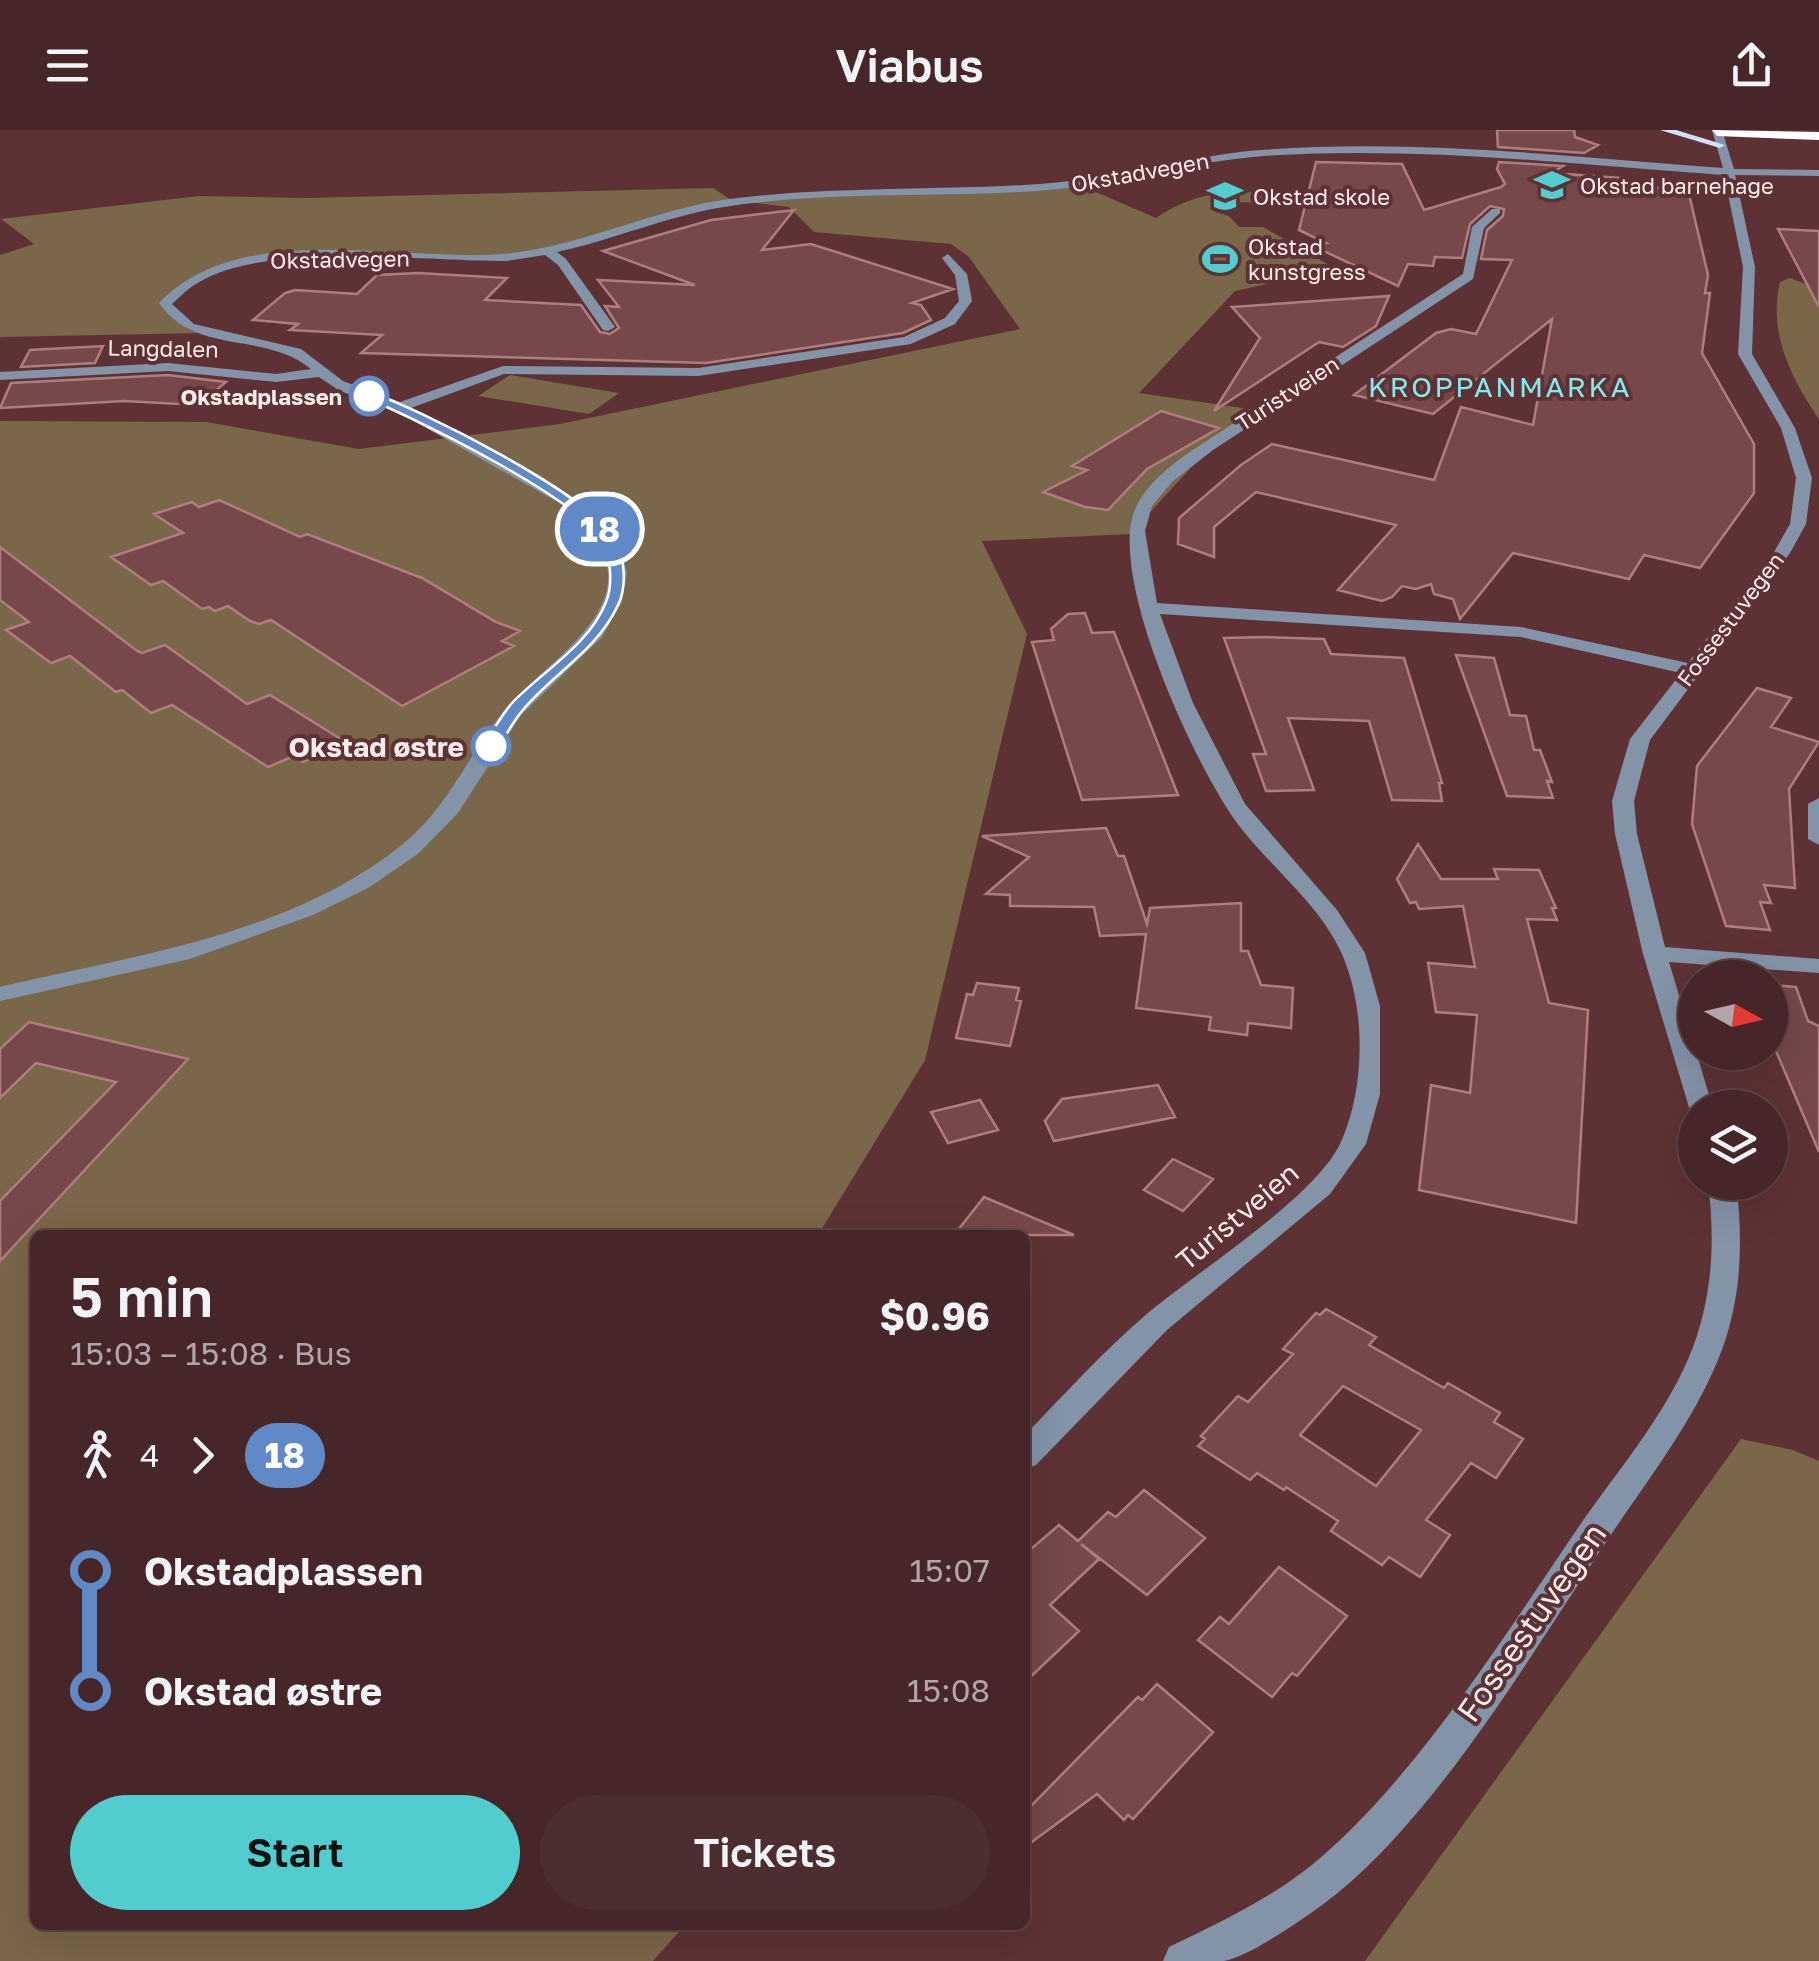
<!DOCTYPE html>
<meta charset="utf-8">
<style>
body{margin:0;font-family:"Golos Text",sans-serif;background:#4d2e30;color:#f1f3f6;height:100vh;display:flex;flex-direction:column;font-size:38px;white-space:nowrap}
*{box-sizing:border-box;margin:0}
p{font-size:32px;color:#b0a5a8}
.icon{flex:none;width:55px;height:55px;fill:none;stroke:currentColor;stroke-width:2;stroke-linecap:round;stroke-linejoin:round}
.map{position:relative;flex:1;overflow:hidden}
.side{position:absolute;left:30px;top:1100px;width:1000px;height:700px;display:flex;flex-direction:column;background:#462628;border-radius:15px;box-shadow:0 10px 40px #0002,0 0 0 2px #5e4345}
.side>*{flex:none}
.badge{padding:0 20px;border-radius:32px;font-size:35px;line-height:65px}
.needle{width:65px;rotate:98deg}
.buttons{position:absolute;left:1678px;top:830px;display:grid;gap:20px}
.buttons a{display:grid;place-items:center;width:110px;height:110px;border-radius:50%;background:#462628;box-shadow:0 10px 40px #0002,0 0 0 2px #5e4345;font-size:50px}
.map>.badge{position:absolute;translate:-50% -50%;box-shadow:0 0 0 5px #fff}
.legs{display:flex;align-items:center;gap:15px;height:110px;padding:0 40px;font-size:32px}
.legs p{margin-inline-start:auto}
.headline{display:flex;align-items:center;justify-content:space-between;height:170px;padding:0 40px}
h1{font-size:55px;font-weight:600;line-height:75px}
.action{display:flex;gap:20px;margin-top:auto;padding:20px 40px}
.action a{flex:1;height:115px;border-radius:60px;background:#52cdcf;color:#111;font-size:40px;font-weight:600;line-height:115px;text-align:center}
.action a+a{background:#4d2e30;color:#f1f3f6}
ul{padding:0 40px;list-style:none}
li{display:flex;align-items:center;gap:35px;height:120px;font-size:38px}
li i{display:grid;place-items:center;width:15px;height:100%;margin:0 12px;background:currentColor}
li i::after{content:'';width:25px;height:25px;margin:-12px;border:8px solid;border-radius:50%;background:#462628}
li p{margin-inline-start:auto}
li:first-child i{background:linear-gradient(#0000 50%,currentColor 0)}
li:last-child i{background:linear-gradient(currentColor 50%,#0000 0)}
header{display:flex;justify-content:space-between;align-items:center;height:130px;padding:0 40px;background:#462628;font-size:45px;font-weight:600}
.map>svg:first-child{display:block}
.green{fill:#7a6648}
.building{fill:#76484a;stroke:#af7d7e;stroke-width:2.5;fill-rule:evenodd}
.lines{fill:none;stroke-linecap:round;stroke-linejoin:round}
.minor{fill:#8393a8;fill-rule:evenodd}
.major{fill:#d0e3fd;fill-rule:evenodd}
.highway{fill:#fff;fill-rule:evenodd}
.line-1{fill:#5f8ac7;stroke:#fff;stroke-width:2.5}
.stop-1-dot{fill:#fff;stroke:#5f8ac7;stroke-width:5}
.labels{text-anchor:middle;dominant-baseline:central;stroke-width:8;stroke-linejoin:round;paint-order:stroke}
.far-street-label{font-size:22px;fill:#feeded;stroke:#5e3235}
.far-poi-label{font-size:22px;fill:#feeded;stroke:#5e3235;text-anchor:start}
.far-stop-label{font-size:22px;font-weight:bold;fill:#feeded;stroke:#5e3235;text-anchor:end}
.far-quarter-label{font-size:28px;letter-spacing:2.5px;fill:#80ecee;stroke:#5e3235}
.stop-label{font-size:28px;font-weight:bold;fill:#feeded;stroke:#5e3235;text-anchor:end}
.street-label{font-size:28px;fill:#feeded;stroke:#5e3235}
.near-street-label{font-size:32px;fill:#feeded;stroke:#5e3235}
</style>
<header><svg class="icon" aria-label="menu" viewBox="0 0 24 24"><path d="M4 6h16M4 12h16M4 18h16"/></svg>Viabus<svg class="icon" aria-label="share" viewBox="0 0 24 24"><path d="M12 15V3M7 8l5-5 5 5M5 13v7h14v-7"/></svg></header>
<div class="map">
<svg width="1819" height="1831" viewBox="0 0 1819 1831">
<rect width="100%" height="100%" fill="#5e3235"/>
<path class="green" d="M1056 57 1091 60 1156 88C1214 48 1262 68 1328 61L1302 73 1217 72 1213 81 1229 86 1239 97H1263L1336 139 1235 161 1139 263 1270 282 1199 329 1130 404 982 411 1027 504 925 930 818 1105H35V1795H685L653 1831H0V291L206 292 359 319 560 294 1020 199 969 127 951 114 814 102 789 77 730 70 555 121 487 126H280L217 139 180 156 170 175 201 203 0 207V125L34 114 1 89 199 66 305 68 713 58 731 70Z
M1790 148 1819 159V289C1791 248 1768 203 1780 152Z
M510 245 619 263 589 284 478 266Z
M1741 1309 1793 1320 1819 1331V1831H1365Z"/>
<path class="building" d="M1497 0H1574L1575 7 1598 15 1584 23 1498 17Z
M1316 32 1402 34 1424 80 1501 57 1505 54 1497 39 1499 32 1563 36 1552 43 1621 48 1623 55 1688 60 1708 145 1705 163H1710L1702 223 1754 314V363L1700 438 1644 425 1629 449 1513 423 1460 489 1453 469 1434 464 1431 454 1416 459 1402 456 1392 467 1382 471 1338 460 1396 395 1256 362 1214 397V427L1178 414 1179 388 1241 335 1272 314 1434 350 1461 277 1533 295 1552 189 1433 284 1354 265 1436 203 1451 199 1476 204 1512 130 1481 129 1487 100 1503 86 1504 79 1490 76 1470 94 1462 128 1435 127 1433 136 1408 134 1398 156 1311 115 1326 113 1299 100Z
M794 80 762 120 811 114 953 159 912 173 921 175 931 190 903 203 706 233 361 223 382 205 290 200 298 194 253 190 285 163 295 160 357 164 377 145 418 143 507 148 485 170 581 175 600 202 610 204 619 198 605 176 619 177 598 150 695 155 603 121 711 90Z
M1778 99 1819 101V177Z
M1389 166 1376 196 1343 217 1319 212 1214 281 1260 208 1232 177Z
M103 216 95 233 21 237 30 220Z
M168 245 226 252 199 275 124 271 0 278 11 253Z
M1161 281 1219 298 1147 339 1108 380 1085 377 1043 362 1087 340 1072 336Z
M219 370 300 407 307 404 422 448 496 492 520 501 502 511 514 516 402 576 271 490 259 494 250 491 228 476 215 481 209 477 202 479 163 451 151 455 111 427 183 403 154 384 192 372 199 377Z
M0 417 137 521 142 523 165 515 247 574 270 565 347 613 303 632 294 626 268 637 172 575 151 583 122 560 116 562 70 526 51 533 6 500 29 492 0 470Z
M1085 483 1092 503 1114 502 1178 665 1082 670 1032 512 1054 510 1051 499 1068 484Z
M1266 507 1324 509 1331 524 1404 528 1442 653H1439L1442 671 1392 670 1369 591 1288 588 1314 660 1266 661 1253 624H1266L1224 508Z
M1456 525 1494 528 1510 585 1526 586 1534 620H1540L1552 652 1547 651 1553 668 1507 666Z
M1757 558 1791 568 1771 597 1819 612 1789 659 1795 758 1764 755 1771 773 1760 772 1770 800 1726 796 1692 694 1697 636Z
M1106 698 1118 726H1124L1147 794 1150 778 1241 773V821H1248L1261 855 1293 858 1291 898 1248 893 1247 905 1209 900 1211 887 1136 878 1146 804 1100 806 1094 777 1010 776V765L986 764 1029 727 982 706Z
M1418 714 1441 749H1498L1494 739 1539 740 1556 778H1552L1557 790 1527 789 1549 873 1588 880 1576 1093 1419 1060 1431 955 1470 963 1477 885 1436 882 1428 833 1475 837 1463 776 1419 779 1416 772 1410 773 1397 749Z
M977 853 1019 858 1016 870 1021 871 1010 916 956 908 967 864 973 865Z
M1770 855 1796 857 1808 891 1819 896V1022L1770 907Z
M29 892 188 929 0 1131V1071L116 952 36 933 0 968V919Z
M1158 955 1175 987 1054 1011 1045 991 1062 969Z
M980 970 998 1000 948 1013 931 982Z
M1173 1029 1213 1049 1183 1081 1144 1060Z
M984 1067 1074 1105H954Z
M1326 1179 1376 1207 1369 1215 1444 1258 1448 1253 1500 1283 1494 1292 1523 1309 1496 1348 1471 1333 1426 1390 1450 1405 1420 1447 1389 1427 1382 1435 1331 1401 1338 1391 1286 1357 1284 1360 1257 1343 1250 1350 1198 1316 1205 1309 1201 1306 1238 1266 1248 1272 1293 1224 1283 1219 1316 1183 1320 1185ZM1343 1256 1421 1300 1376 1356 1300 1305Z
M1144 1360 1205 1408 1147 1465 1081 1414 1099 1429 1050 1475 1079 1501 1025 1552V1424L1059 1395 1078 1411 1108 1382 1116 1387Z
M1279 1437 1347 1486 1297 1546 1292 1543 1272 1567 1198 1510 1220 1487 1229 1494Z
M1157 1554 1213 1602 1133 1689 1128 1685 1124 1690 1097 1664 1025 1717V1682L1138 1567 1142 1570Z"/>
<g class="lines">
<path class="minor" d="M1712 0H1722L1734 39 1819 40V46L1735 45 1755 137 1752 224 1795 298 1812 348 1806 394 1790 423 1650 610 1634 671 1637 704 1665 817 1819 829V843L1669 832 1713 978H1695V985L1691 984 1643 824 1615 704 1612 671 1630 609 1681 543 1521 507 1160 484 1193 573 1245 674 1337 780 1365 823 1380 876V964L1366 1014 1330 1064 1167 1200 1036 1335 1025 1339V1305C1065 1264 1104 1220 1148 1183 1198 1141 1313 1069 1340 1014 1366 959 1366 876 1341 822 1318 772 1269 736 1237 693 1195 636 1105 443 1136 377 1146 355 1169 337 1188 323L1463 144 1472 97 1492 79H1500V83L1484 98 1473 149 1213 320 1172 352 1152 376 1145 401 1157 473 1521 497 1688 533 1774 422 1790 394 1796 348 1781 298 1738 224 1743 137 1724 45C1571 34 1418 16 1264 26 1192 31 1121 54 1048 60 941 69 831 60 724 77 667 86 613 110 557 122L566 129 615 197 608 201 603 200 558 135 545 125 507 131C425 132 264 110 196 154 187 159 180 167 172 174L194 194 301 219 343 251 400 272 503 236 698 238 904 207 945 188 959 171 955 145 942 128 948 124 967 144 972 171 955 194 911 214 698 246 504 244 411 278 556 356 603 392 620 417 627 443 622 472 602 507 521 585 458 683 419 723 370 757 313 785 190 829 0 871V857C136 825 290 805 403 714 457 670 475 604 524 560 584 504 653 455 570 379L396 281 340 261 319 247 276 252 168 241 0 250V242L168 233 276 244 311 239C265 201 196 226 159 173 242 86 405 135 512 123 587 114 655 79 729 69 832 56 936 61 1040 54 1115 49 1186 26 1260 20 1414 8 1569 27 1723 38Z
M1819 668V715L1808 709V674Z
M1708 1052H1736C1743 1109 1742 1163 1723 1217 1697 1288 1648 1349 1606 1412 1532 1523 1442 1676 1340 1761 1317 1780 1252 1826 1224 1831 1205 1831 1182 1831 1163 1831L1169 1817C1218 1793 1270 1769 1313 1734 1416 1649 1508 1500 1584 1389 1623 1334 1669 1280 1693 1217 1713 1163 1715 1109 1708 1052Z"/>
<path class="major" d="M1660 0H1676L1725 15 1720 18Z"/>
<path class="highway" d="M1712 0 1819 2V10L1717 6Z"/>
</g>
<path class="line-1" d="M369 262C419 278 592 366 615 409 625 427 627 457 618 475 597 521 552 544 522 581 512 593 505 607 497 620L483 616C493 602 501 585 513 572 543 541 590 514 606 472 613 455 611 430 603 413 586 372 410 285 365 268Z"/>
<defs>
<symbol id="school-bare" viewBox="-9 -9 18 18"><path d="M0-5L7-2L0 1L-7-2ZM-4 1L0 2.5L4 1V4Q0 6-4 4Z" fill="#52cdcf" stroke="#5e3235" stroke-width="2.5" paint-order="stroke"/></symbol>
<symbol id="stadium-bare" viewBox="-9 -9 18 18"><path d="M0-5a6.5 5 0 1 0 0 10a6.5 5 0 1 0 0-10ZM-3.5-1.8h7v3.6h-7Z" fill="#52cdcf" stroke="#5e3235" stroke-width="2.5" paint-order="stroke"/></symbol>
</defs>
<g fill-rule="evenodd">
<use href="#school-bare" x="1527" y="30" width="50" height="50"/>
<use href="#school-bare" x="1200" y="41" width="50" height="50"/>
<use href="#stadium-bare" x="1195" y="104" width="50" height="50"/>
</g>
<g class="stop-1-dot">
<circle cx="369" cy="266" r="18"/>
<circle cx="491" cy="616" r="18"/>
</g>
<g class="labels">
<g class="far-street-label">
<text transform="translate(1140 42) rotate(-10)">Okstadvegen</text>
<text transform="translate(340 129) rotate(-1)">Okstadvegen</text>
<text transform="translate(163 218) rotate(1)">Langdalen</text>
<text transform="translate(1287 263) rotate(-33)">Turistveien</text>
<text transform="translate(1730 489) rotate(-53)">Fossestuvegen</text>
</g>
<g class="far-poi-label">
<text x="1580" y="55">Okstad barnehage</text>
<text x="1253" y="66">Okstad skole</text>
<text x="1248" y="116">Okstad<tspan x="1248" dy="25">kunstgress</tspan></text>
</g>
<g class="far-stop-label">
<text x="342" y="266">Okstadplassen</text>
</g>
<g class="far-quarter-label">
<text x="1500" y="256">KROPPANMARKA</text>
</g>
<g class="stop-label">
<text x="464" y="616">Okstad østre</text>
</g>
<g class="street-label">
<text transform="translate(1237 1086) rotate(-40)">Turistveien</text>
</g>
<g class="near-street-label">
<text transform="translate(1531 1492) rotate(-55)">Fossestuvegen</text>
</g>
</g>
</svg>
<div class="buttons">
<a><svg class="needle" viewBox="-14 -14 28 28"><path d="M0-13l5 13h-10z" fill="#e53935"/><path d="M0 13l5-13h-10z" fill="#b0a5a8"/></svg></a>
<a><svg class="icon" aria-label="layers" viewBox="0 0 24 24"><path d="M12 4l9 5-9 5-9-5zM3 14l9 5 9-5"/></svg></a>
</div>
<b class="badge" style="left:600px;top:399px;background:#5f8ac7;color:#fff">18</b>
<section class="side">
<div class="headline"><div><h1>5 min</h1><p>15:03 – 15:08 · Bus</p></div><b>$0.96</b></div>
<div class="legs"><svg class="icon" aria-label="walk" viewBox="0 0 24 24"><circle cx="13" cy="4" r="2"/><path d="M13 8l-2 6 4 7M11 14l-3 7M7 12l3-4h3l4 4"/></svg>4<svg class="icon" aria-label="forward" viewBox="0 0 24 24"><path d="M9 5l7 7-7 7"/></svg><b class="badge" style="background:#5f8ac7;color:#fff">18</b></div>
<ul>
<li><i style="color:#5f8ac7"></i><b>Okstadplassen</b><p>15:07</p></li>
<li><i style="color:#5f8ac7"></i><b>Okstad østre</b><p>15:08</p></li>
</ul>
<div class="action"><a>Start</a><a>Tickets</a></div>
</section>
</div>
